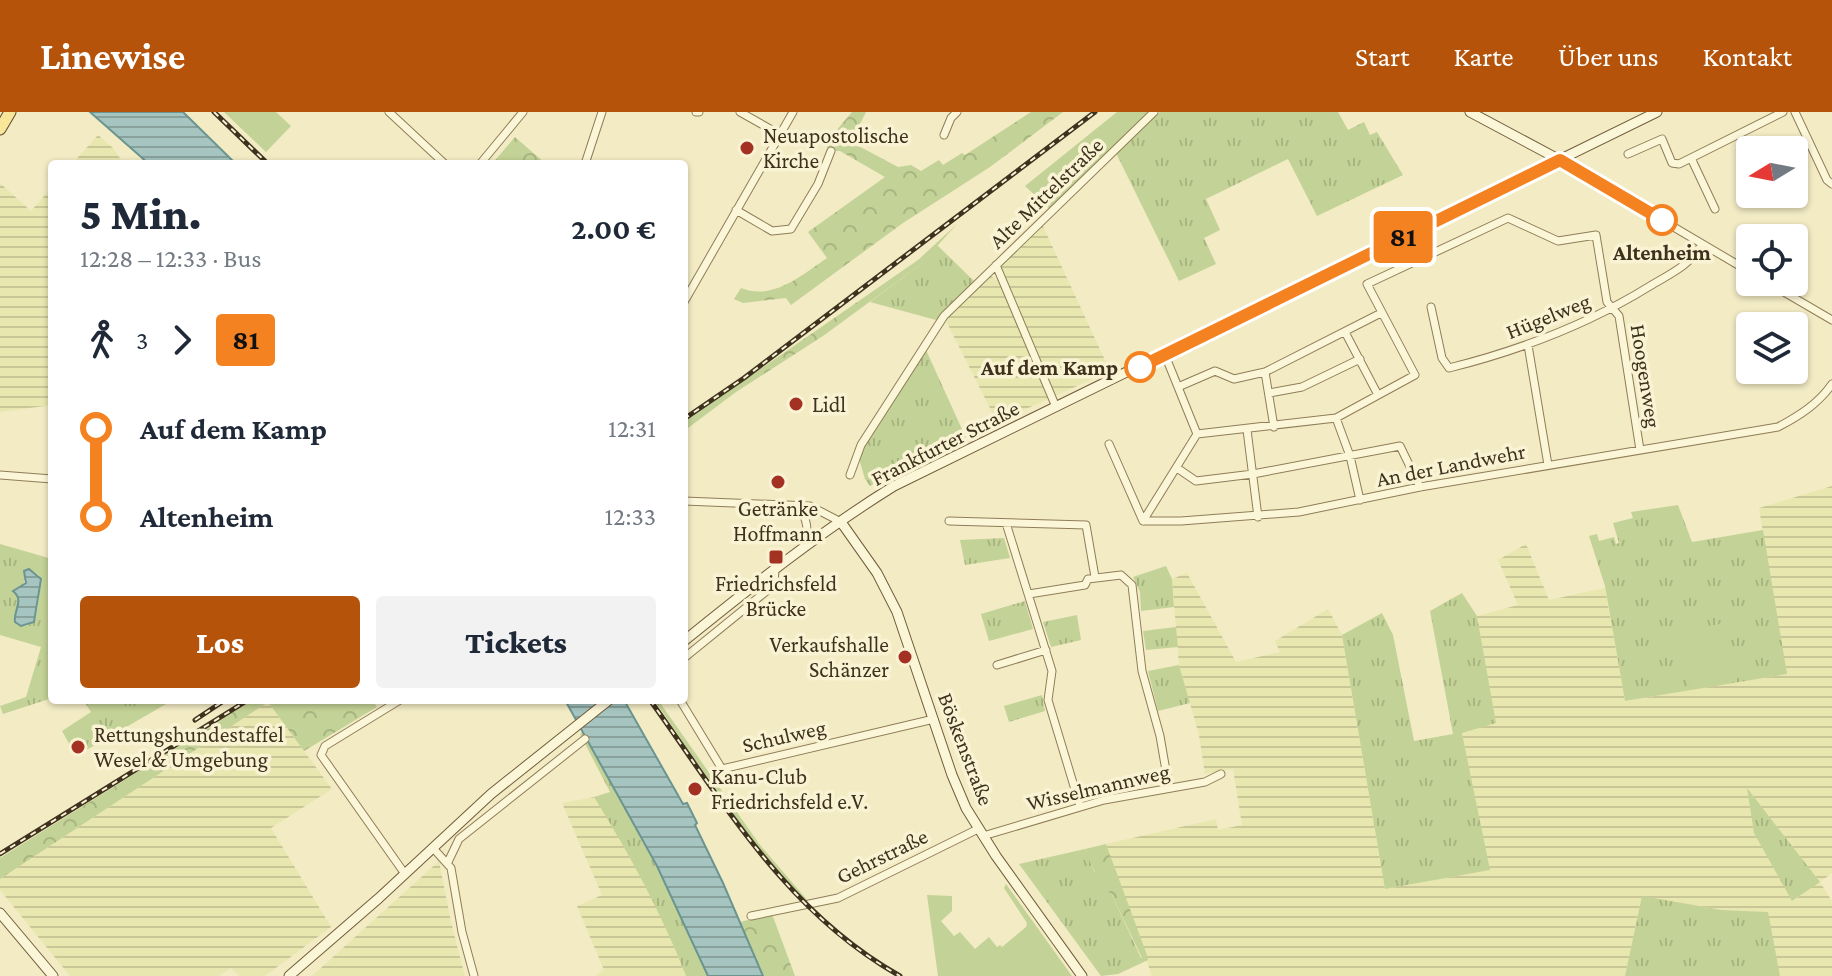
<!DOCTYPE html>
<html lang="de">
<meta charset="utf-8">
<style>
body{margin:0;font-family:"Crimson Pro",serif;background:#f2f2f3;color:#1f2937;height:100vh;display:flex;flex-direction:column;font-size:30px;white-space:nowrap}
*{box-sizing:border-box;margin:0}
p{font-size:26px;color:#747a83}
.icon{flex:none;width:44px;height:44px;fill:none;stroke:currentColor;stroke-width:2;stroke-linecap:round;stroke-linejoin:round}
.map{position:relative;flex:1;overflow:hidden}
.side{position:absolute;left:48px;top:48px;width:640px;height:544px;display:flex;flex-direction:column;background:#fff;border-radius:8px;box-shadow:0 2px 6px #0004}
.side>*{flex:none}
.badge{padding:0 16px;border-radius:6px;font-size:28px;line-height:52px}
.needle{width:52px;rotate:260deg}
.controls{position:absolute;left:1736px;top:24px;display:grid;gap:16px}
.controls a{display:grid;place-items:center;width:72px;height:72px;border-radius:8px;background:#fff;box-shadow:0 2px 6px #0004;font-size:40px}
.map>.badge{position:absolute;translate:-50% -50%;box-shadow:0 0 0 4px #fff}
.legs{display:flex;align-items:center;gap:12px;height:88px;padding:0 32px;font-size:26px}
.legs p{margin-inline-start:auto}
.overview{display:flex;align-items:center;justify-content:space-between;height:136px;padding:0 32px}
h1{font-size:44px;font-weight:800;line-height:60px}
.cta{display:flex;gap:16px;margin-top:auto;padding:16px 32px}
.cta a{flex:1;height:92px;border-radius:8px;background:#b45309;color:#fff;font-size:32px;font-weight:800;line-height:92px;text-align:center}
.cta a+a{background:#f2f2f3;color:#1f2937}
ul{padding:0 32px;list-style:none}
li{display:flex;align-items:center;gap:28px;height:88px;font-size:30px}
li i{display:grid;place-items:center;width:12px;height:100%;margin:0 10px;background:currentColor}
li i::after{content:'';width:20px;height:20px;margin:-10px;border:6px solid;border-radius:50%;background:#fff}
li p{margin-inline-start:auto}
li:first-child i{background:linear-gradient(#0000 50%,currentColor 0)}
li:last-child i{background:linear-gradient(currentColor 50%,#0000 0)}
header{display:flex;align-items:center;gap:48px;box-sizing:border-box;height:112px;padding:0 40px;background:#b45309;color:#fff}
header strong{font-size:38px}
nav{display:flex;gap:44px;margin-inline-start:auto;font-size:28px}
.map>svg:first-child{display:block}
.farmland{fill:url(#farmland-rules);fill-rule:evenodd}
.grass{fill:url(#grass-tufts);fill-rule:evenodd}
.forest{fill:url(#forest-crowns)}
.garden{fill:#c3d296}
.water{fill:url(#water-rules);stroke:#6b9590;stroke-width:2}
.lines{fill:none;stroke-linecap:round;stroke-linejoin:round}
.street-casing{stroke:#8f7d58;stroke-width:9}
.secondary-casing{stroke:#715d3b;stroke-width:11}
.primary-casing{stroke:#5d492c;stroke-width:13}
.street{stroke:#fcf6d8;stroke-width:7}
.secondary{stroke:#fcf6d8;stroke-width:9}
.primary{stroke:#f8e799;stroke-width:11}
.rail-casing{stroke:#3e311d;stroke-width:5}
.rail{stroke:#f9f3d4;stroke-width:2;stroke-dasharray:6;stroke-linecap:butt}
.line-1-casing{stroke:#fff;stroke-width:18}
.line-1{stroke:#f58220;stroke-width:12}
.poi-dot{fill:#a43222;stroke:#f9f3d4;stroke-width:3}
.stop-1-dot{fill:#fff;stroke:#f58220;stroke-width:4}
.labels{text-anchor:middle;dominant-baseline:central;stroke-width:7;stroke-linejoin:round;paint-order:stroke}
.poi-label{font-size:22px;fill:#3e311d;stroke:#f9f3d4;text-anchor:start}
.street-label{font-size:22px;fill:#3e311d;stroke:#f9f3d4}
.stop-label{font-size:22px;font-weight:bold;fill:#3e311d;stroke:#f9f3d4}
</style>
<header>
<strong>Linewise</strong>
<nav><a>Start</a><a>Karte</a><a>Über uns</a><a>Kontakt</a></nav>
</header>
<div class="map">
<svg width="1832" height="864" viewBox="0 0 1832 864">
<defs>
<pattern id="farmland-rules" width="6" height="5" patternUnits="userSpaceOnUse" patternTransform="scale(2)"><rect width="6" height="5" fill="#e9e7b0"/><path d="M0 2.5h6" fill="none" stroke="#c9c797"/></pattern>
<pattern id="grass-tufts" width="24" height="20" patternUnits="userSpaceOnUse" patternTransform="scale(2)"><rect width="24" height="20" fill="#c3d296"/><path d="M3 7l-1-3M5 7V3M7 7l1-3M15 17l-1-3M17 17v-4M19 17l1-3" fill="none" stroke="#a9b581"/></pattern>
<pattern id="forest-crowns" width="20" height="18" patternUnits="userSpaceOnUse" patternTransform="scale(2)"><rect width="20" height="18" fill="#c3d296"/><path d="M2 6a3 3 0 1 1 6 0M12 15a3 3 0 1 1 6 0" fill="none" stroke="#a9b581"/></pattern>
<pattern id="water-rules" width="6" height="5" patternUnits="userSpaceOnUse" patternTransform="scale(2)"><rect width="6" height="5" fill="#a6c5c0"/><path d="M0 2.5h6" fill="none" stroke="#89a19b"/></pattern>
</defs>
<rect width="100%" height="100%" fill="#f2ebc4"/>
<path class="farmland" d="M98 23 113 36 124 52H72Z
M0 71 31 99 52 75V293L0 300Z
M1042 112 1110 259 1055 284 1001 155 1002 150Z
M990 164 998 168 1048 287 997 310 945 207Z
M1832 374V761L1820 770 1832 789V864H1780L1767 800 1722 798 1642 785 1625 864H1152L1106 732 1216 707 1218 718 1242 713 1233 657 1205 662 1199 623 1179 553 1172 467 1187 461 1236 550 1280 540 1275 529 1328 497 1342 523 1385 777 1489 758 1462 620 1495 611 1477 504 1518 493 1498 448 1526 432 1549 488 1605 476 1625 589 1786 562 1759 396ZM1748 678 1819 769 1793 789H1792Z
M268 590 332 677 271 716 331 815 265 864H239L231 856 219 864H70L0 778V767Z
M594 685 632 745 656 791 686 864H595L604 858 577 794 602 783 562 691Z
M439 749 451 810 465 864H312Z"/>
<path class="grass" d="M1160 0H1338L1348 18 1364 10 1370 23 1377 20 1403 63 1317 104 1288 47 1206 87 1220 118 1204 126 1216 152 1179 169 1116 41Z
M937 133 975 170 936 208 870 190 920 153Z
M926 238 966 326 870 374 865 367 858 343Z
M1678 393 1692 430 1763 418 1787 562 1625 589 1605 474 1589 424 1597 422 1599 429 1614 425 1616 432 1619 431 1613 411 1633 406 1631 400Z
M1004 426 1010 446 965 453 960 428Z
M0 432 52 447V586L3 602 0 594 26 585 41 535 0 523ZM29 457 39 463C41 472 38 501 34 510L26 514 18 513C15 502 21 493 17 483 26 471 24 465 29 457Z
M1166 454 1172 467 1174 495 1141 499 1140 480 1133 465Z
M1462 481 1477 504 1496 611 1462 621 1490 758 1385 777 1342 523 1382 501 1393 523 1414 629 1453 622 1430 499Z
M1025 489 1033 517 989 529 981 502Z
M1077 503 1081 528 1051 535 1043 510Z
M1176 515 1178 535 1146 538 1143 519Z
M1179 553 1190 591 1158 599 1148 559Z
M1042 583 1045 599 1009 610 1004 594Z
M83 588H173L76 644 62 619 91 600Z
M654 588H658L760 733 808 789C781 780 678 621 654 588Z
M584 619 657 754 708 864H686C661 800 630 743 594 685L610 680 580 622Z
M1747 676 1820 770 1792 789 1754 721Z
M1085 737 1094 759 1112 783 1141 846 1147 843 1148 848 1118 862 1101 864 1019 752Z
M1642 784 1722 798 1768 800 1780 864H1625Z"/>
<path class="forest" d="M852 0H866L851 30 898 55 911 53 921 59 939 48 943 53 962 41 965 43 1031 0H1063L990 55 903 111 791 193 786 186 743 191 734 187 741 176C773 189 802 163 827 146L808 120 885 65 840 39H833L824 33Z
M515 25 546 52H492Z
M957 112 920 153 823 224 736 280 684 319V310L918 148Z
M252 588H372L377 595 304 639 268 590 0 767V746Z
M1106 732 1147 843 1142 846 1112 783 1099 769 1086 741 1085 737Z
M772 802 795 864H763L740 810Z"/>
<path class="garden" d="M224 0H276L291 14 266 40Z
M1117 0H1151L1050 97 1025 74Z
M1725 511 1735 570 1690 577 1680 519Z
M1006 772 1072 864H938L927 783 952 784V799L941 809 954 824 960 820 975 837 989 825 997 835 1000 833 1002 835 1026 815 1027 811 1004 776Z"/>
<path class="water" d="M90 0H183L236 52H149Z
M29 457 41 467 34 510 21 514 15 510C13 498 25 489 13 479L26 471 24 459Z
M565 588H624L683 692 687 691 697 711 695 713 723 771 763 864H708L657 754Z"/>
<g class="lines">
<defs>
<path id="street" d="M389 0 445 52
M696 0H699
M740 0 779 22
M1795 0 1827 68 1832 72
M944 23 951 6 957 0
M1628 42 1662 27 1672 51 1679 52 1783 0
M1691 46 1715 97
M1560 48 1750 160
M480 52 523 0
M585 52 602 0
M736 98 772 119 791 117 818 72 831 39
M996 153 1056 295
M1767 170 1832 208
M684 190 793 0
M1431 195 1442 246 1449 256C1521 238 1587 213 1650 174 1670 162 1691 153 1702 132
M1345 220 1378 283
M1528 233 1548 353
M1165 243 1197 322 1336 306 1415 263 1367 172 1508 106 1558 129 1596 123 1607 190 1619 204 1640 338
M1178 275 1215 259 1234 267 1265 260
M1269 281 1302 275 1360 247
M1336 306 1350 344 1360 388
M1274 315 1265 260 1381 201
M1247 318 1258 405
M1109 332 1143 409H1181L1299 400 1420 375 1778 315C1799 304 1818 292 1832 272
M1177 356 1196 369 1253 362 1400 334 1420 375
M0 363 52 367
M850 363 861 333 944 204 1154 0
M684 389 810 394 841 410
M797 393C808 407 809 418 804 435
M949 409 1086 413 1095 465
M1143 409 1197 322
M1006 411 1052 559 1048 588 1080 694
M1029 482 1085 473 1088 467 1121 463 1132 473 1142 559 1160 624 1169 676
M684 546 774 473 775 456
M997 553 1046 538
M400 588 325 634 321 643 405 762
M680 588 722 657 934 607
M983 724 1104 688 1205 670 1221 662
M433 736 451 756 462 820 474 864
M448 750 459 727 585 627
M751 804 838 786 978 717"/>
<path id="secondary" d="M1470 0 1560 48
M841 410 877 461 897 500 952 663 966 696 996 744 1082 864
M684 529C752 474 820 420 894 374L1657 0
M0 801 53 864
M289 864 379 786 491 682 609 588"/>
<path id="primary" d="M0 17 10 0"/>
</defs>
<use href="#street" class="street-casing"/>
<use href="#secondary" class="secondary-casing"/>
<use href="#primary" class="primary-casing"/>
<use href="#street" class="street"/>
<use href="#secondary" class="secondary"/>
<use href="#primary" class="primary"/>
<defs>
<path id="rail" d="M214 0 268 52
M684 307 744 266 1095 0
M650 588C724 691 786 800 900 864
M195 608 225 588
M0 742 248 588"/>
</defs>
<use href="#rail" class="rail-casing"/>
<use href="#rail" class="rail"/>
</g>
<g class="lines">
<defs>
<path id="line-1" d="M1140 255 1560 48 1662 108"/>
</defs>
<use href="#line-1" class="line-1-casing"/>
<use href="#line-1" class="line-1"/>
</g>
<g class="poi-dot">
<circle cx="747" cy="36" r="8"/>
<circle cx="796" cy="292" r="8"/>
<circle cx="778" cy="370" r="8"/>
<rect x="768" y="437" width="16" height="16" rx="4"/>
<circle cx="905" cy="545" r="8"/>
<circle cx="78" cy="635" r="8"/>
<circle cx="695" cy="677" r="8"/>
</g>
<g class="stop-1-dot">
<circle cx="1662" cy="108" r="14"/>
<circle cx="1140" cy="255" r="14"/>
</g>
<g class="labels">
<g class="poi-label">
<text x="763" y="23">Neuapostolische<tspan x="763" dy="25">Kirche</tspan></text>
<text x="812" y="292">Lidl</text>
<text x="778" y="396" text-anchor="middle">Getränke<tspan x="778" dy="25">Hoffmann</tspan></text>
<text x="776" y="471" text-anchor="middle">Friedrichsfeld<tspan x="776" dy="25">Brücke</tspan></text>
<text x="889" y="532" text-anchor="end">Verkaufshalle<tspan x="889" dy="25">Schänzer</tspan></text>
<text x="94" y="622">Rettungshundestaffel<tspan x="94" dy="25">Wesel &amp; Umgebung</tspan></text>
<text x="711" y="664">Kanu-Club<tspan x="711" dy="25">Friedrichsfeld e.V.</tspan></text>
</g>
<g class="street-label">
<text transform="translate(1046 81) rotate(-44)">Alte Mittelstraße</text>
<text transform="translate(1548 204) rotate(-22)">Hügelweg</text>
<text transform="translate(1646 264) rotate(81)">Hoogenweg</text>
<text transform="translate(945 331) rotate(-27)">Frankfurter Straße</text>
<text transform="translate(1451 353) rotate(-11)">An der Landwehr</text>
<text transform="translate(784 624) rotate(-13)">Schulweg</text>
<text transform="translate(966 637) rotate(69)">Böskenstraße</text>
<text transform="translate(1098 675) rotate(-13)">Wisselmannweg</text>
<text transform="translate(882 744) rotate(-26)">Gehrstraße</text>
</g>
<g class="stop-label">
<text x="1662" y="140">Altenheim</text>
<text x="1118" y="255" text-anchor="end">Auf dem Kamp</text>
</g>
</g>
</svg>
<div class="controls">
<a><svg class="needle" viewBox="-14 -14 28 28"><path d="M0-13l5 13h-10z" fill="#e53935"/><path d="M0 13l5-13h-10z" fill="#747a83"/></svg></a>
<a><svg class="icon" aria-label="locate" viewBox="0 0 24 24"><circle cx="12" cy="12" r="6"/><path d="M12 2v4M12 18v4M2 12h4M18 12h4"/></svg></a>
<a><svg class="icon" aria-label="layers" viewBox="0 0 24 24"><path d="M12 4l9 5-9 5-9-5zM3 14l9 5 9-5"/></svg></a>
</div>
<b class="badge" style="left:1403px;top:125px;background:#f58220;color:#111">81</b>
<section class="side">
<div class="overview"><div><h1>5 Min.</h1><p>12:28 – 12:33 · Bus</p></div><b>2.00 €</b></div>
<div class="legs"><svg class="icon" aria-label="walk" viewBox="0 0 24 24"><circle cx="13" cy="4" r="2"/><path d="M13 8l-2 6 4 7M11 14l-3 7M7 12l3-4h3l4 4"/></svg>3<svg class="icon" aria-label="forward" viewBox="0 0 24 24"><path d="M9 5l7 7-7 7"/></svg><b class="badge" style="background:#f58220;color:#111">81</b></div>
<ul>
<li><i style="color:#f58220"></i><b>Auf dem Kamp</b><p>12:31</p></li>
<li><i style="color:#f58220"></i><b>Altenheim</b><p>12:33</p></li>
</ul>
<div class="cta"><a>Los</a><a>Tickets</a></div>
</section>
</div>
